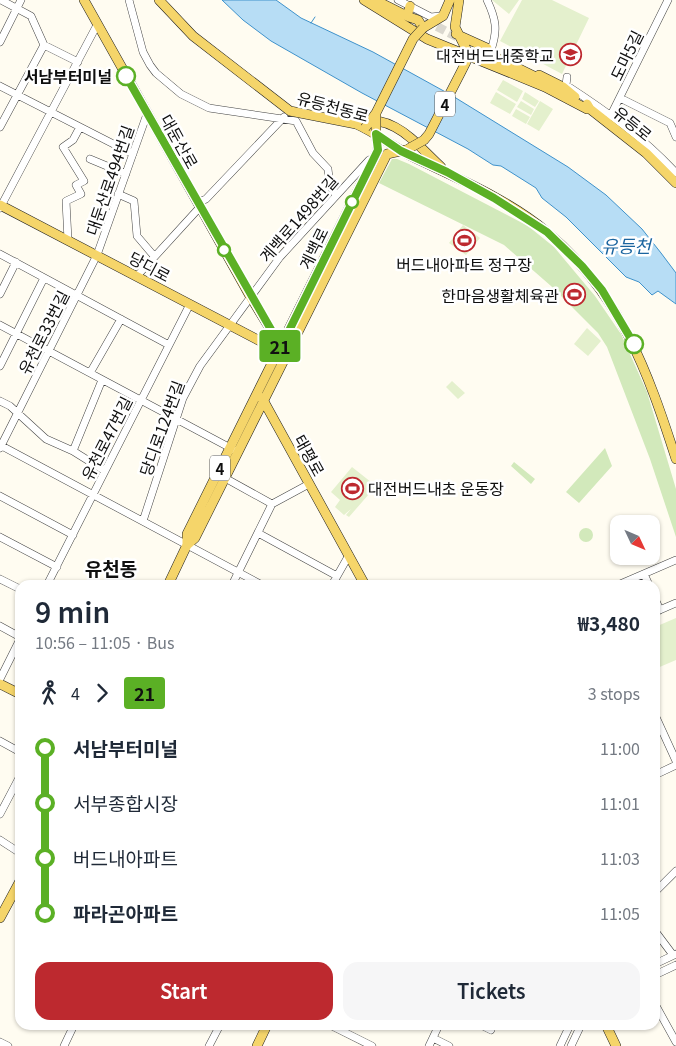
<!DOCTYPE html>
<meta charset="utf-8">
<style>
body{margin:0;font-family:Georgia,"Noto Sans KR",serif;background:#f6f6f7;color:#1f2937;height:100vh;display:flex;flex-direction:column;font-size:19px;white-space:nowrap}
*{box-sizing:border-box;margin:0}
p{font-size:16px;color:#747a83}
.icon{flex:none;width:28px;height:28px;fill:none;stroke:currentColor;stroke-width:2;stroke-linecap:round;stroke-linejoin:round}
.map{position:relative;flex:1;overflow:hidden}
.details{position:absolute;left:15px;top:580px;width:645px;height:450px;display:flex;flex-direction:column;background:#fff;border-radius:15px;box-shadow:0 1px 4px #0004}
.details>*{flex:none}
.badge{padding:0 10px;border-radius:4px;font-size:18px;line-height:32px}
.needle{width:32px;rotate:134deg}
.controls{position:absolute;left:610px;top:515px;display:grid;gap:10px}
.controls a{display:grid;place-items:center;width:50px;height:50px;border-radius:10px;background:#fff;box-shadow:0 1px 4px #0004;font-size:25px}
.map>.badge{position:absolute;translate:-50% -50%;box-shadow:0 0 0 2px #fff}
.legs{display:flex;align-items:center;gap:8px;height:55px;padding:0 20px;font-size:16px}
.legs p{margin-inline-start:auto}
.head{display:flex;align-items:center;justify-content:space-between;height:85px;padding:0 20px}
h1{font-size:28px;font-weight:600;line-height:38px}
.primary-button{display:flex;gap:10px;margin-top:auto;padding:10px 20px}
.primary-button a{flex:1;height:58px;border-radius:15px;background:#bd292f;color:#fff;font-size:20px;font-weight:600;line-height:58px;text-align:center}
.primary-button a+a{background:#f6f6f7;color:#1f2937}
ul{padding:0 20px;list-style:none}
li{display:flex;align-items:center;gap:18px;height:55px;font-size:19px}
li i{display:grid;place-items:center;width:8px;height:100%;margin:0 6px;background:currentColor}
li i::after{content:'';width:12px;height:12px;margin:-6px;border:4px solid;border-radius:50%;background:#fff}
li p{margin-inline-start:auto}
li:first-child i{background:linear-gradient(#0000 50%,currentColor 0)}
li:last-child i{background:linear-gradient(currentColor 50%,#0000 0)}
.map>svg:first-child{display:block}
.green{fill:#d2e9bb}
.pitch{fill:#e4f0cd}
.water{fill:#b7ddf5;stroke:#3f92cb}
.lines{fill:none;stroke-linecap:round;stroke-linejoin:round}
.stream{stroke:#3f92cb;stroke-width:1}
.major-tunnel{stroke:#dbd8cf;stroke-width:9;stroke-dasharray:9 4.5;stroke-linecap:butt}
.minor-casing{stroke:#424242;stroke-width:8}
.major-casing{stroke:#202020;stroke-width:10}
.minor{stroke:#fff;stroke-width:7}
.major{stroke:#f5d56a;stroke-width:9}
.major-bridge-casing{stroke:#202020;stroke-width:10;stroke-linecap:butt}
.major-bridge{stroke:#f5d56a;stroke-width:9}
.line-1-casing{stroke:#fff;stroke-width:11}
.line-1{stroke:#5bb025;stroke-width:8}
.stop-1-dot{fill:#fff;stroke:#5bb025;stroke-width:2.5}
.labels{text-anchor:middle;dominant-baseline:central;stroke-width:5;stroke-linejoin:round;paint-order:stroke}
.shield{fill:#fff;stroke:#575757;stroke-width:1}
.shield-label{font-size:15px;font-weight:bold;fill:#0f0f0f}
.poi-label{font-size:16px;fill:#0f0f0f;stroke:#fff;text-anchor:end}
.street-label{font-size:16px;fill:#0f0f0f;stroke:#fff}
.stop-label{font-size:16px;font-weight:bold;fill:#0f0f0f;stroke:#fff;text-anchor:end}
.water-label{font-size:18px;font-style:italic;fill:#1a649f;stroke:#fff}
.quarter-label{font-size:19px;font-weight:bold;fill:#0f0f0f;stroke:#fff}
</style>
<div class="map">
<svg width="676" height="1046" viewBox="0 0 676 1046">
<rect width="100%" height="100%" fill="#fffcf1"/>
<path class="green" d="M392 159H397L409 164 528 226 554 247 595 296 621 334 647 392 676 489V537L650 459 607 347 598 333 551 286 504 245 379 183Z
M605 448 612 466 579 503 566 492Z
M514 462 535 479 531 484 511 466Z
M579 535a7 7 0 1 1 14 0a7 7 0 1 1-14 0Z"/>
<path class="pitch" d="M492 0H519L509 14Z
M522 0H552L589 18 562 74 500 41Z
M503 80 523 91 517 102 497 90Z
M496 92 516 104 510 114 490 103Z
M525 92 539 101 535 107 522 99Z
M521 101 534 109 531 115 517 107Z
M540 101 553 109 539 131 527 124Z
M516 109 530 117 526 124 512 116Z
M463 225 480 238 466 255 449 243Z
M587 328 601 341 588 356 574 344Z
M452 381 465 393 458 399 446 387Z
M352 467 376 486 349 517 346 515 351 509 344 515 335 507 340 500 331 492Z
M676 618V660L655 669V627Z"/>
<path class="water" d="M222 0H276L301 18 373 52 451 95 568 167 606 195 642 229 661 253 676 273V304L658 291 652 295 639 282 626 277 566 217 542 198 536 188 501 166 493 165 468 149 362 93 271 41 243 20Z"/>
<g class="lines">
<path class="stream" d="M311 23 315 17"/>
<path class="major-tunnel" d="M413 14 461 39"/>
<defs>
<path id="minor" d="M1 0 31 16 44 45 78 62
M129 0 143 52 150 65 156 73 181 94 209 108 296 121 313 153 328 169 330 186 336 195
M398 0 431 17 440 16
M487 0C496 19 498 30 491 50
M0 42 21 0
M567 77 566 85C606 111 644 138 676 173
M0 86 133 154
M620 98 670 123 676 137
M610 117 668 0
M0 127 44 45
M90 159 126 174
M118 194 134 201 137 236 154 256
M197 203 206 199 284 117
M0 208 97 25
M68 240 66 201 81 194 76 185 84 181 63 147 73 140 80 127
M0 254 169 345
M137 276 200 207
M0 294 16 262
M0 325 238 452
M0 366 44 278
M90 373 121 319
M0 401 10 406 46 439 73 451 105 471
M0 445 262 585
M0 448 97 255 147 114
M73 451 102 380
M225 478 272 504
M0 496 73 535
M143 521 183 398 200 366 280 257 369 160
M258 533 337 576
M0 537 57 567
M644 574 649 585
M0 579 20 589
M47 585 190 304
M232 585 272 504 309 484
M332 585 349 555
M618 585 676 560
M655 599 660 610
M655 612 676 603
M0 626 20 637
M0 679 20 639
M655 715 676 761
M0 741 20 752
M655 775 676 765
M655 784V787
M0 814 20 776
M0 840 20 853
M655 892 676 871
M655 931 673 955
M655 964 676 954
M655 975 676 965
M655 1004 676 1042
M330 1025 372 1046
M481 1025 491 1030
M433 1038 449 1046
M0 1042 8 1046
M64 1046 74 1025
M209 1046 220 1025
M429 1046 439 1025
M560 1046 570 1025
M571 1046 581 1025"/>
<path id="major" d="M84 0 250 296 283 350
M159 0 193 36 290 111 356 124C377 133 394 148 415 158 459 179 509 200 547 232 620 293 648 372 676 459
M364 0 427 39 545 87 587 109H590
M375 0 409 17 418 20 423 28 443 16 450 0
M459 0 455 27 466 49
M404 15 408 13 410 6
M456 34 487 48
M479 49 542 80
M539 75 563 87 575 97
M587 104 590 109 646 153 676 183
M349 119C398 117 408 136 441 167
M0 205 283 353
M262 398 365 585
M187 545V534L378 150 376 133
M168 585 187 545 195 538 387 154 405 150
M0 684 20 694
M0 918 20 881
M606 1025 616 1046
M257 1046 267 1025"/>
</defs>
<use href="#minor" class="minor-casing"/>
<use href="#major" class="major-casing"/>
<use href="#minor" class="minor"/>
<use href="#major" class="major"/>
<defs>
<path id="major-bridge" d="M365 128 376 113
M376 133V113L413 39 423 28
M408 149 424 140 429 134 461 72 466 62V49"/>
</defs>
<use href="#major-bridge" class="major-bridge-casing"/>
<use href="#major-bridge" class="major-bridge"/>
</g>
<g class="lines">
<defs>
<path id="line-1" d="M126 76 281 347 378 150 376 134 401 151 447 172 494 198 547 232 582 266 602 290 634 344"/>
</defs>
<use href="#line-1" class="line-1-casing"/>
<use href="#line-1" class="line-1"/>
</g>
<defs>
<symbol id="school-ring" viewBox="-11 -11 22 22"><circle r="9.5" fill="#fff" stroke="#bd292f" stroke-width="1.5"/><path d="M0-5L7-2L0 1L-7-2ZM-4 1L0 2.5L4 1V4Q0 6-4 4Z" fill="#bd292f"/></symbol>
<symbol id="stadium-ring" viewBox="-11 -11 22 22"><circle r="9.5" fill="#fff" stroke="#bd292f" stroke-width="1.5"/><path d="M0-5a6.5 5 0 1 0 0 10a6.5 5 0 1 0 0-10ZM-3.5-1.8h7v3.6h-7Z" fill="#bd292f"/></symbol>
</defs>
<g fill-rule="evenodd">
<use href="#school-ring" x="558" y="42" width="25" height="25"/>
<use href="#stadium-ring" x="452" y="228" width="25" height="25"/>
<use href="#stadium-ring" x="562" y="282" width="25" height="25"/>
<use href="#stadium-ring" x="340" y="476" width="25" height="25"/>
</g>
<g class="stop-1-dot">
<circle cx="126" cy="76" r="9"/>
<circle cx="352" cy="202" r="6"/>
<circle cx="224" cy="250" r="6"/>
<circle cx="634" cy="344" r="9"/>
</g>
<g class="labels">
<g class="shield">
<rect x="435" y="91.5" width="20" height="25" rx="4"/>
<rect x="210" y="455.5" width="20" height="25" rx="4"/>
</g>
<g class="shield-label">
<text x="445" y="104">4</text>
<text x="220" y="468">4</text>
</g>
<g class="poi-label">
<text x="554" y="55">대전버드내중학교</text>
<text x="464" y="264" text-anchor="middle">버드내아파트 정구장</text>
<text x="559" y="295">한마음생활체육관</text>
<text x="368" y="488" text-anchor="start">대전버드내초 운동장</text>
</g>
<g class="street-label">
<text transform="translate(626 55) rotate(-64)">도마5길</text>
<text transform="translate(333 106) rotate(15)">유등천동로</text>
<text transform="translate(633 123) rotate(39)">유등로</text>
<text transform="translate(180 141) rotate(61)">대둔산로</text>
<text transform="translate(109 180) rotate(-71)">대둔산로494번길</text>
<text transform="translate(298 218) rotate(-49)">계백로1498번길</text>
<text transform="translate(313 248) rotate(-64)">계백로</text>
<text transform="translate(150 266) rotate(28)">당디로</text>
<text transform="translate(43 332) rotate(-63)">유천로33번길</text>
<text transform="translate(161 428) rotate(-70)">당디로124번길</text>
<text transform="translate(106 438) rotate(-63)">유천로47번길</text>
<text transform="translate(310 455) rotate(61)">태평로</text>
</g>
<g class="stop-label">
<text x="112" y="76">서남부터미널</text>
</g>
<g class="water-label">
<text x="626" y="245">유등천</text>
</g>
<g class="quarter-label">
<text x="111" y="567">유천동</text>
</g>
</g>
</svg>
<div class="controls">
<a><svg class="needle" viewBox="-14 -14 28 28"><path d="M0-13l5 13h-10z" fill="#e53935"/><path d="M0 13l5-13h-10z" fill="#747a83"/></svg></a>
</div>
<b class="badge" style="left:280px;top:346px;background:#5bb025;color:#111">21</b>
<section class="details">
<div class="head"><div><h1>9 min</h1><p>10:56 – 11:05 · Bus</p></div><b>₩3,480</b></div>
<div class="legs"><svg class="icon" aria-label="walk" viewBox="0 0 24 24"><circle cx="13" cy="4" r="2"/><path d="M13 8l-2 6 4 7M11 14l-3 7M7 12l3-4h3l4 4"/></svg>4<svg class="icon" aria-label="forward" viewBox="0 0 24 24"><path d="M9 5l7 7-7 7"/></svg><b class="badge" style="background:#5bb025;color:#111">21</b><p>3 stops</p></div>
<ul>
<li><i style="color:#5bb025"></i><b>서남부터미널</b><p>11:00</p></li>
<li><i style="color:#5bb025"></i><span>서부종합시장</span><p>11:01</p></li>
<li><i style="color:#5bb025"></i><span>버드내아파트</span><p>11:03</p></li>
<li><i style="color:#5bb025"></i><b>파라곤아파트</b><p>11:05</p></li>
</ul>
<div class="primary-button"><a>Start</a><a>Tickets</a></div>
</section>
</div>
